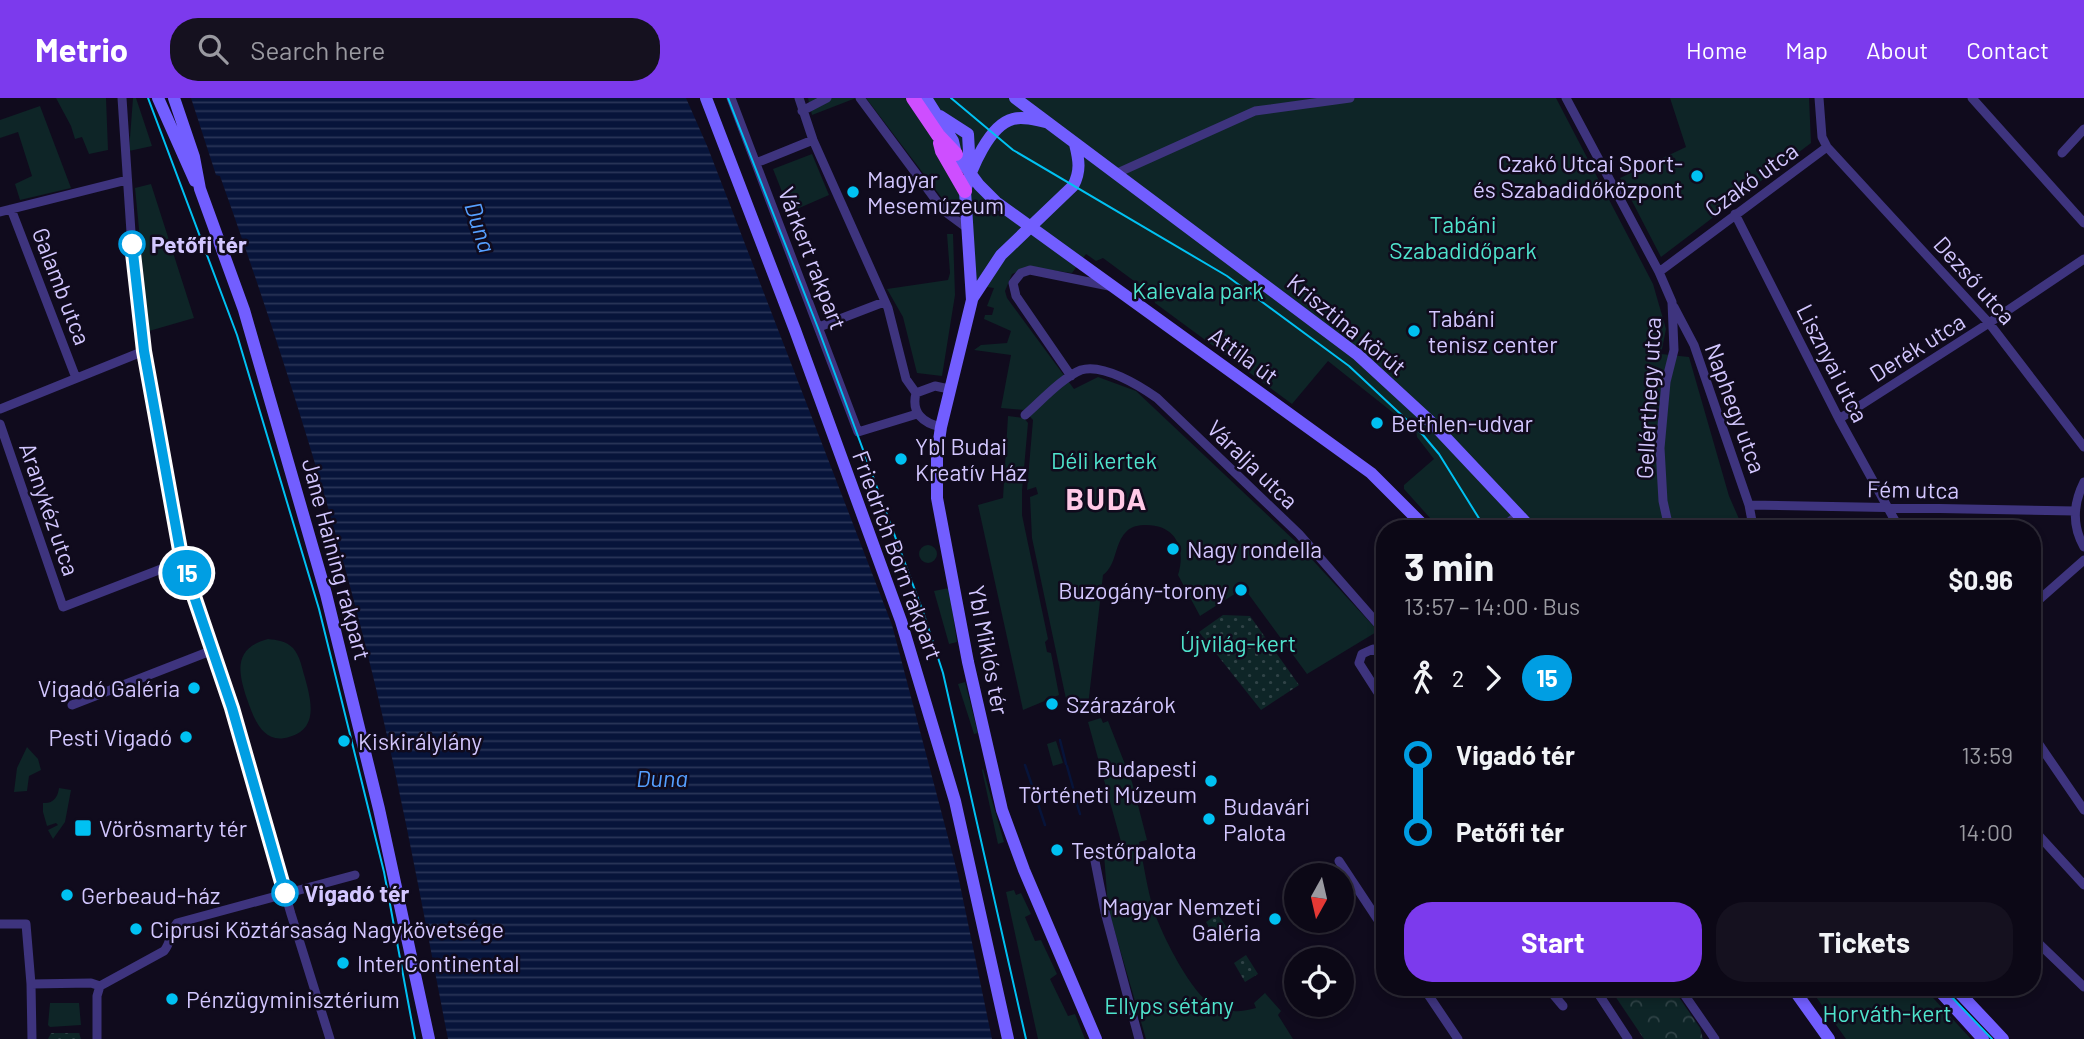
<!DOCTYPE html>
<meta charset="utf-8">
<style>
body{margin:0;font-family:Barlow,sans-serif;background:#15111f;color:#f1f3f6;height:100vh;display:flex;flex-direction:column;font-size:26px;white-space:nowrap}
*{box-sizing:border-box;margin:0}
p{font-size:23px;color:#9a9aa1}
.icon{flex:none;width:38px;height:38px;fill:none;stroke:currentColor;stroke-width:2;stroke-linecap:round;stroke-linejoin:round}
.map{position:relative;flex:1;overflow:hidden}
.details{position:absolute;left:1376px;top:422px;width:665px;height:476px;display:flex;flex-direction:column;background:#0c0816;border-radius:28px;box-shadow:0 4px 10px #0003,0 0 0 2px #2c2935}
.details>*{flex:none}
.badge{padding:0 14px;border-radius:23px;font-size:24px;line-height:46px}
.needle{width:46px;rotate:188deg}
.fabs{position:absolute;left:1284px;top:765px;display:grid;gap:14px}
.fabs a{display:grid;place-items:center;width:70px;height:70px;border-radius:50%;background:#0c0816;box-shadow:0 4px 10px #0003,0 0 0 2px #2c2935;font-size:35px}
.map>.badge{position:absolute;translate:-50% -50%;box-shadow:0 0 0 4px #fff}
.legs{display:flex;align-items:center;gap:10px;height:77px;padding:0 28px;font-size:23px}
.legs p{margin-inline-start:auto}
.summary{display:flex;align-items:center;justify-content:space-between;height:119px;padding:0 28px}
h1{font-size:38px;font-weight:700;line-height:52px}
.button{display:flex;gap:14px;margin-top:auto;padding:14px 28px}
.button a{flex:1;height:80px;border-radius:28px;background:#7c3aed;color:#fff;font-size:28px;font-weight:700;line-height:80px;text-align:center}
.button a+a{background:#15111f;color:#f1f3f6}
ul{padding:0 28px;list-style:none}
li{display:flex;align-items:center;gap:24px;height:77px;font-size:26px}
li i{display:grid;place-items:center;width:10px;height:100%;margin:0 9px;background:currentColor}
li i::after{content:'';width:18px;height:18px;margin:-9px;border:5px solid;border-radius:50%;background:#0c0816}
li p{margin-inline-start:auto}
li:first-child i{background:linear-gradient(#0000 50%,currentColor 0)}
li:last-child i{background:linear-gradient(currentColor 50%,#0000 0)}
header{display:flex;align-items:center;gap:42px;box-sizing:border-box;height:98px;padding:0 35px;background:#7c3aed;color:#fff}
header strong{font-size:33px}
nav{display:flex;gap:38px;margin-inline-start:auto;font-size:24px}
.search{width:490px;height:63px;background:#15111f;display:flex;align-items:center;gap:18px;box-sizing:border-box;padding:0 24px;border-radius:28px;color:#9a9aa1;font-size:26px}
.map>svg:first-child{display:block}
.green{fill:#0e2527}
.forest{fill:url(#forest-crowns)}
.garden{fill:url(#garden-dots)}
.water{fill:url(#water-rules)}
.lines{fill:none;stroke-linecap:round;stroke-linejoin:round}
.stream{stroke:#07143a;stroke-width:2.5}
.street{stroke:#3e347e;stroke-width:9}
.secondary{stroke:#725eff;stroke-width:12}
.primary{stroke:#ce4eff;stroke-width:14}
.tram{stroke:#00c1f2;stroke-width:2}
.line-1-casing{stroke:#fff;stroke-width:16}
.line-1{stroke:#009ee3;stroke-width:10}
.poi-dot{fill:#00c1f2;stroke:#100b1d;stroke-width:2.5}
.stop-1-dot{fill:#fff;stroke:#009ee3;stroke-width:3.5}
.labels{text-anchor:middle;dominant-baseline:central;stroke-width:5;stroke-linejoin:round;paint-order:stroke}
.poi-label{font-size:23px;fill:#d3c7ff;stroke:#100b1d;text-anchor:start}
.street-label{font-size:23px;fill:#d3c7ff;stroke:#100b1d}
.park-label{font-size:23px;fill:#4fe3cc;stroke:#100b1d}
.stop-label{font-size:23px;font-weight:bold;fill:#d3c7ff;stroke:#100b1d;text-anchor:start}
.water-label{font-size:24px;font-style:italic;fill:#559fff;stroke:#100b1d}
.district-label{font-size:30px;font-weight:bold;letter-spacing:2px;fill:#ffc9e6;stroke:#100b1d}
</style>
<header>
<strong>Metrio</strong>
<div class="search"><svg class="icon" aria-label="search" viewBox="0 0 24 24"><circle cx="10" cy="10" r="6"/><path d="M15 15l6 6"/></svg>Search here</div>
<nav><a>Home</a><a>Map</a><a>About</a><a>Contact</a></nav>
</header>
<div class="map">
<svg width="2084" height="941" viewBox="0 0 2084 941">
<defs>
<pattern id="forest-crowns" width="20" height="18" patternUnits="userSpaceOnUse" patternTransform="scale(1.75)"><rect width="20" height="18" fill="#0e2527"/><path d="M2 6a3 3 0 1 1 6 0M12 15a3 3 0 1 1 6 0" fill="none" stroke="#304347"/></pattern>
<pattern id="garden-dots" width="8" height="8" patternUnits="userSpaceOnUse" patternTransform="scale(1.75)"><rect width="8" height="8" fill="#0e2527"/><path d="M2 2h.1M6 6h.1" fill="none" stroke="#304347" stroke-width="1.8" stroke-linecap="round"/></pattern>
<pattern id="water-rules" width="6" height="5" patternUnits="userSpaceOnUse" patternTransform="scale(1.75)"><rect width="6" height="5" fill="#07143a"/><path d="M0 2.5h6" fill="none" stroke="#2a3558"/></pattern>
</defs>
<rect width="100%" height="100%" fill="#100b1d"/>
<path class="green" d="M56 0H106L108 52 89 56 82 39 75 41 71 28Z
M133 0H136L152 48 129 53Z
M808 0H856L812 17Z
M866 0H1556L1653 186 1666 231 1661 256 1689 259 1729 398 1743 430H1439L1404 391V387L1434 361 1417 339 1416 333 1328 263 1292 306 1155 205 1153 197 1103 160 1096 163 1086 156 1072 175C1050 172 1033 167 1012 176L1005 193 1007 200 1074 291 1098 279 1136 293 1295 443 1378 533 1307 576 1244 490 1200 518 1178 477C1186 452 1177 427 1146 427 1139 427 1131 428 1126 434 1114 446 1117 467 1103 477L1088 608 1069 615 1032 440 1030 399 1038 396 1036 389 1027 392 1033 322 1024 312 1001 310 1011 257 974 252 981 247 1007 245 1011 233 984 221 985 217H992L994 210 987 208 994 190 973 187 970 122 948 108Z
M1670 0H1809L1811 45 1661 159 1620 80 1686 49Z
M40 8 71 90 20 102 15 86 32 78 18 34 0 40V22Z
M812 56 829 97 790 114 773 71Z
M151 86 194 220 149 233 135 90Z
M947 136H953L955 197 942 278 917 275 903 219 887 191 948 182 950 175Z
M1008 318 1024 320 1028 325 1022 393V417L1048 541 1045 544 1047 554 1051 555 1059 597 1023 612 978 407 1003 400Z
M919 456a9 9 0 1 1 18 0a9 9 0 1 1-18 0Z
M949 490 957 544 949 546 934 493Z
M268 541C277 542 286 543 293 550 300 558 302 570 305 580 311 602 319 631 289 639 263 647 254 621 247 601 238 574 233 550 268 541Z
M965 584 978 635 974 636 958 586Z
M1101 620 1103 625 1108 623 1132 684 1147 742 1139 744C1144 767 1147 791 1154 813 1162 837 1192 897 1214 908 1228 915 1242 914 1256 910L1254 905 1265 895 1281 913 1278 917 1293 941H1146L1108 810 1104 756 1123 751 1088 624Z
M1056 643 1063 665 1053 668 1047 646Z
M27 649 38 661 41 672 29 678 27 693 14 694 17 670Z
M983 671 1004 744 998 746 982 672Z
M59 690 71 692 65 724 53 741 48 732 58 727 56 725 47 728 43 714V705C53 706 58 699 59 690Z
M1014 792 1016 797 1021 795 1031 816 1025 819 1035 843 1041 842 1057 876 1050 881 1068 918 1075 916 1085 941H1038L1006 794Z
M1809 889H1923L1971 941H1846Z
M50 905H79L81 927 50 929 48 927Z"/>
<path class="forest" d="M1609 889H1672L1700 930 1703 941H1644Z"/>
<path class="garden" d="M1223 517 1250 518 1299 587 1261 612 1199 534Z
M1218 816 1230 835 1217 843 1206 824Z
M1246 857 1258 876 1245 884 1234 865Z
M51 935H79L81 941H48Z"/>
<path class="water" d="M191 0H686L708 50 892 527 958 777 992 941H448C424 818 402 695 372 574 331 406 278 241 220 78L216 77Z"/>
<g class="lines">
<path class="stream" d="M1060 642 1066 666
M1025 667 1038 705
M1067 668 1074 693
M1074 696 1080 716
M1038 706 1045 727"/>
<path class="street" d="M122 0 133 164 144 253 182 463 232 610 291 816 330 941
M731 0 858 334 917 316
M799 0 813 42 888 210 906 281 916 295
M860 0 944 113 967 130
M1566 0 1659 174 1672 204 1674 252 1666 284 1660 350 1663 403 1669 430
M1819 0 1822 39 1827 49 1989 225 2084 349
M1972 0 2084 125
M802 13 827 0
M2062 55 2084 31
M756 65 813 42
M1115 76 1255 13 1350 0
M11 111 76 280
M0 114 127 82
M1735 116 1839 321 1899 430
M1659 174 1827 49
M1674 209 1694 247 1749 407 1752 423 1757 430
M819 229 884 204
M1071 278 1016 198 1013 185 1021 175 1030 172 1109 188
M916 295C911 315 923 325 941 329
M916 295 935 288 949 291
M0 311 144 253
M1025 317C1040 304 1063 279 1081 272 1103 265 1140 288 1157 300L1299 436 1384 533
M1839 321 1989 225 2084 161
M0 326 63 509 182 463
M2084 384C2073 406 2072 428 2084 449
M1749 407 2075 413
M1502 430 1519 416
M2032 508 2084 462
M1384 558 1373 551 1362 556 1359 565 1384 604
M72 607 213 552
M2032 636 2084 712
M2032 730 2084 787
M1094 758 1105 814 1139 941
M1339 763 1384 831
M0 826H26L31 886 32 941
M2032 839 2084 889
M31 886 91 885 100 888
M100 888 164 853C171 845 170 834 177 825L355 777
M1423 889 1458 941
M1547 889 1563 908
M1594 889 1628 941
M1679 889 1715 941
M97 941V898L100 888"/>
<path class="secondary" d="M158 0 195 83
M174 0 194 59 200 91 244 212 326 496 379 711 429 941
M706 0 795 232 901 523 955 703 1008 941
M926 0 953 43 956 56 979 87 996 104 1371 375 1426 430
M1015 0 1358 257 1433 326 1531 430
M940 18 968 36 970 72
M1046 24C1035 22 1024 18 1013 21 989 27 971 71 965 93L972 202 941 329 937 356V400L968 564 1002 712 1024 772 1096 941
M972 201 1001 157 1073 88C1081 73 1079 62 1075 46
M1792 889 1829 941
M1936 889 1983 941
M1954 889 2003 941"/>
<path class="primary" d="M913 0 938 37 956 56
M940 45 942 53 965 93"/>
<path class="tram" d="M148 0 237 237 319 511 384 774 415 941
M728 0 818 230 923 514 943 575 1026 941
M951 0 1013 52 1227 178 1349 268 1423 337 1439 356 1485 430
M1942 889 1992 941"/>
</g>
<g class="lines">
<defs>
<path id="line-1" d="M132 146 144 253 182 463 232 610 285 795"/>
</defs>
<use href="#line-1" class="line-1-casing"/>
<use href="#line-1" class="line-1"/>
</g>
<g class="poi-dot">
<circle cx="1697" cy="78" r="7"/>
<circle cx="853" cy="94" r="7"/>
<circle cx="1414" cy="233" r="7"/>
<circle cx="1377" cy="325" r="7"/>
<circle cx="901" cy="361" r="7"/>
<circle cx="1173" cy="451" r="7"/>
<circle cx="1241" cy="492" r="7"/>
<circle cx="194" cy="590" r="7"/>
<circle cx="1052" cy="606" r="7"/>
<circle cx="186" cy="639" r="7"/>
<circle cx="344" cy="643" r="7"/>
<circle cx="1211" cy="683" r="7"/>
<circle cx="1209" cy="721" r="7"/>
<rect x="74" y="721" width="18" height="18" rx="3.5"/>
<circle cx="1057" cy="752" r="7"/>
<circle cx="67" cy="797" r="7"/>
<circle cx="1275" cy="821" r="7"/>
<circle cx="136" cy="831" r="7"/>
<circle cx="343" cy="865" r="7"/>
<circle cx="172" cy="901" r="7"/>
</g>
<g class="stop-1-dot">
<circle cx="132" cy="146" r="12"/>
<circle cx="285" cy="795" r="12"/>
</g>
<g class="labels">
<g class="poi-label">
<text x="1683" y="65" text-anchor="end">Czakó Utcai Sport-<tspan x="1683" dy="26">és Szabadidőközpont</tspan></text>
<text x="867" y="81">Magyar<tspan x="867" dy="26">Mesemúzeum</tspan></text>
<text x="1428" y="220">Tabáni<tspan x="1428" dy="26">tenisz center</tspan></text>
<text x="1391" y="325">Bethlen-udvar</text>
<text x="915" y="348">Ybl Budai<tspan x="915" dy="26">Kreatív Ház</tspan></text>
<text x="1187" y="451">Nagy rondella</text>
<text x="1227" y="492" text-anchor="end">Buzogány-torony</text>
<text x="180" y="590" text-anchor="end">Vigadó Galéria</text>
<text x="1066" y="606">Szárazárok</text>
<text x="172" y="639" text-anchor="end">Pesti Vigadó</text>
<text x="358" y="643">Kiskirálylány</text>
<text x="1197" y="670" text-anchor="end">Budapesti<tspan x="1197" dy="26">Történeti Múzeum</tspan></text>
<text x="1223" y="708">Budavári<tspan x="1223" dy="26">Palota</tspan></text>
<text x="99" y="730">Vörösmarty tér</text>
<text x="1071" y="752">Testőrpalota</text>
<text x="81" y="797">Gerbeaud-ház</text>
<text x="1261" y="808" text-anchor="end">Magyar Nemzeti<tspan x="1261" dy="26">Galéria</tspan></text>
<text x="150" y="831">Ciprusi Köztársaság Nagykövetsége</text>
<text x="357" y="865">InterContinental</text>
<text x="186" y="901">Pénzügyminisztérium</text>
</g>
<g class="street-label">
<text transform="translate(1751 81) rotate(-36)">Czakó utca</text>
<text transform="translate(813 160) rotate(69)">Várkert rakpart</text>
<text transform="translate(1975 182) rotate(48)">Dezső utca</text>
<text transform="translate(62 188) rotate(69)">Galamb utca</text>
<text transform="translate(1347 226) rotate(39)">Krisztina körút</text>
<text transform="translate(1917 249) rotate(-32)">Derék utca</text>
<text transform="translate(1244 257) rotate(36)">Attila út</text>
<text transform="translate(1833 265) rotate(63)">Lisznyai utca</text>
<text transform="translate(1648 300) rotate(-87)">Gellérthegy utca</text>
<text transform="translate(1736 310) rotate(70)">Naphegy utca</text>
<text transform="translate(1253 366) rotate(44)">Váralja utca</text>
<text transform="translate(1913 391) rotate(1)">Fém utca</text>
<text transform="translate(50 411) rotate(71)">Aranykéz utca</text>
<text transform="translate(898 457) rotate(70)">Friedrich Born rakpart</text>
<text transform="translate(337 461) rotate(75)">Jane Haining rakpart</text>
<text transform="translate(989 552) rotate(79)">Ybl Miklós tér</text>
</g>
<g class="park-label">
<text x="1463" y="126">Tabáni<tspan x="1463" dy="26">Szabadidőpark</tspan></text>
<text x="1198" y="192">Kalevala park</text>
<text x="1104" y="362">Déli kertek</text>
<text x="1238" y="545">Újvilág-kert</text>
<text x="1169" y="907">Ellyps sétány</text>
<text x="1887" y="915">Horváth-kert</text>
</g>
<g class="stop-label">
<text x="151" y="146">Petőfi tér</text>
<text x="304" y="795">Vigadó tér</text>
</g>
<g class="water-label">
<text transform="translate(481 129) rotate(72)">Duna</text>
<text x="662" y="679">Duna</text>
</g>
<g class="district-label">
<text x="1107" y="400">BUDA</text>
</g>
</g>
</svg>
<div class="fabs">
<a><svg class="needle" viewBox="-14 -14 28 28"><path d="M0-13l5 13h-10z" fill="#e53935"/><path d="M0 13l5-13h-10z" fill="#9a9aa1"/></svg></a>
<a><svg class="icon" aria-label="locate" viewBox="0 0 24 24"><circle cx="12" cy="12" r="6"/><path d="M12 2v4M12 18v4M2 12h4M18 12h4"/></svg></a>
</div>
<b class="badge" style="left:187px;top:475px;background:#009ee3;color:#fff">15</b>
<section class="details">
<div class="summary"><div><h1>3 min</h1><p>13:57 – 14:00 · Bus</p></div><b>$0.96</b></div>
<div class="legs"><svg class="icon" aria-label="walk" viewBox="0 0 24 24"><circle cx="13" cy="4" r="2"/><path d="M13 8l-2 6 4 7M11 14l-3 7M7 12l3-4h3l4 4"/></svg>2<svg class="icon" aria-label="forward" viewBox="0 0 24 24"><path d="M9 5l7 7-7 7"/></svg><b class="badge" style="background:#009ee3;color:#fff">15</b></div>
<ul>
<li><i style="color:#009ee3"></i><b>Vigadó tér</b><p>13:59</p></li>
<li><i style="color:#009ee3"></i><b>Petőfi tér</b><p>14:00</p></li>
</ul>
<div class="button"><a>Start</a><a>Tickets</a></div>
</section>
</div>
